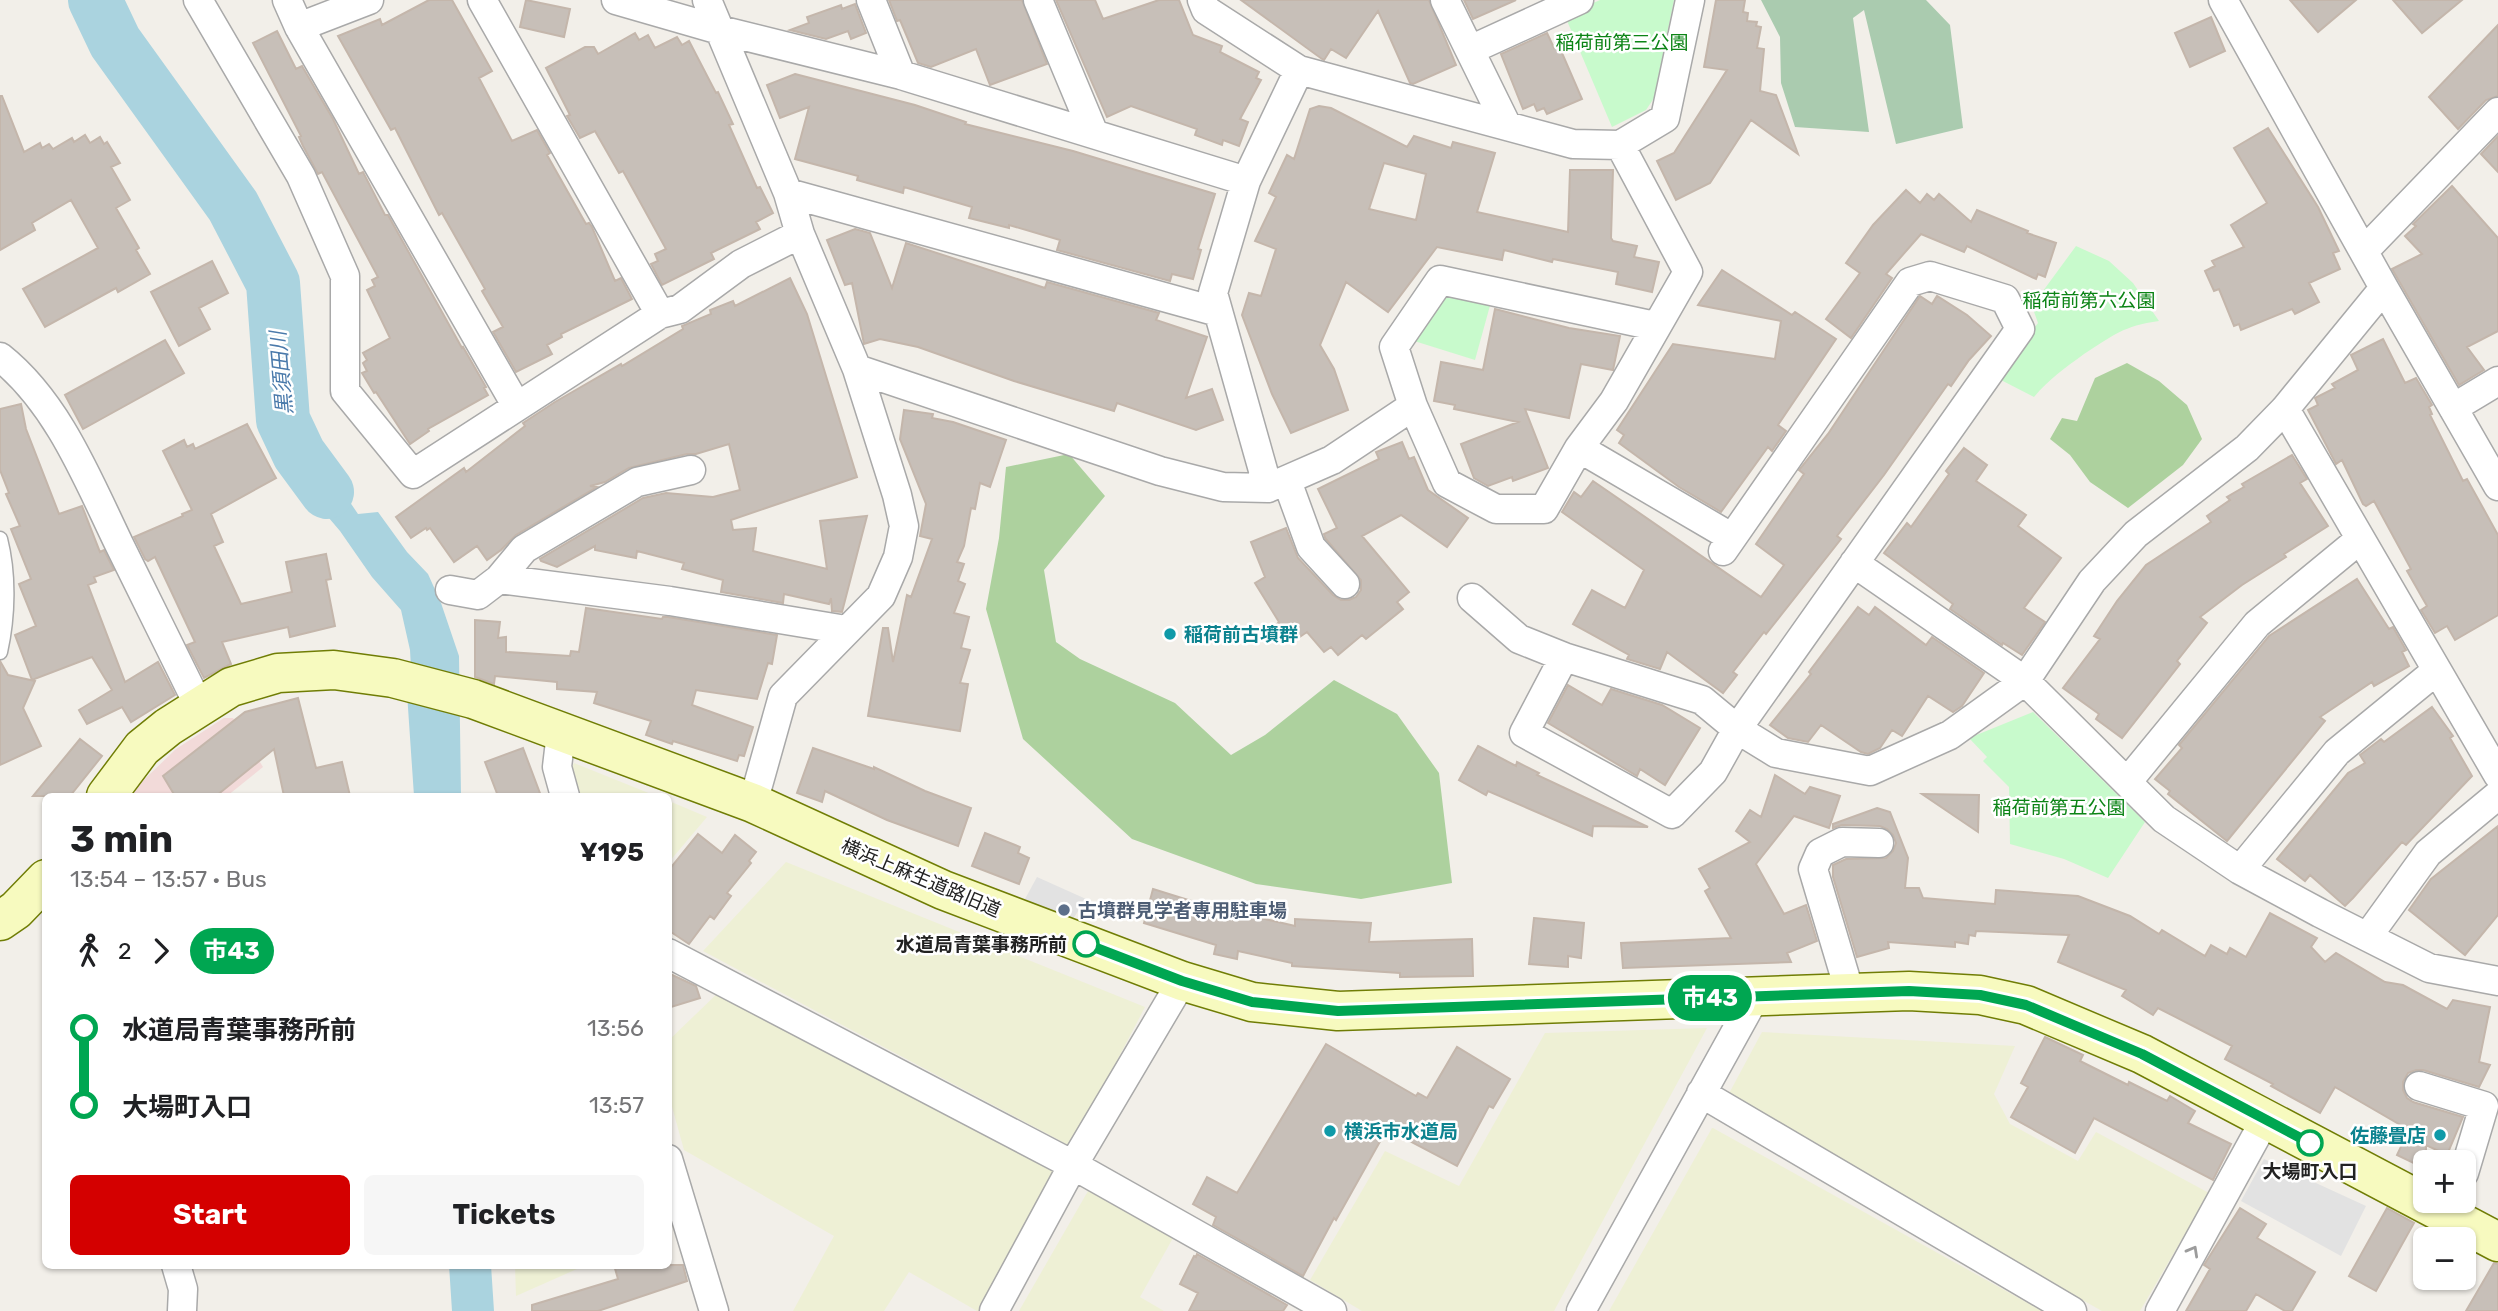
<!DOCTYPE html>
<meta charset="utf-8">
<style>
body{margin:0;font-family:Rubik,"Noto Sans JP",sans-serif;background:#f6f6f6;color:#202124;height:100vh;display:flex;flex-direction:column;font-size:26px;white-space:nowrap}
*{box-sizing:border-box;margin:0}
p{font-size:23px;color:#757577}
.icon{flex:none;width:38px;height:38px;fill:none;stroke:currentColor;stroke-width:2;stroke-linecap:round;stroke-linejoin:round}
.map{position:relative;flex:1;overflow:hidden}
.sheet{position:absolute;left:42px;top:793px;width:630px;height:476px;display:flex;flex-direction:column;background:#fff;border-radius:10px;box-shadow:0 2px 5px #0004}
.sheet>*{flex:none}
.badge{padding:0 14px;border-radius:23px;font-size:24px;line-height:46px}
.fabs{position:absolute;left:2413px;top:1150px;display:grid;gap:14px}
.fabs a{display:grid;place-items:center;width:63px;height:63px;border-radius:10px;background:#fff;box-shadow:0 2px 5px #0004;font-size:35px}
.map>.badge{position:absolute;translate:-50% -50%;box-shadow:0 0 0 4px #fff}
.legs{display:flex;align-items:center;gap:10px;height:77px;padding:0 28px;font-size:23px}
.legs p{margin-inline-start:auto}
.overview{display:flex;align-items:center;justify-content:space-between;height:119px;padding:0 28px}
h1{font-size:38px;font-weight:700;line-height:52px}
.action{display:flex;gap:14px;margin-top:auto;padding:14px 28px}
.action a{flex:1;height:80px;border-radius:10px;background:#d40000;color:#fff;font-size:28px;font-weight:700;line-height:80px;text-align:center}
.action a+a{background:#f6f6f6;color:#202124}
ul{padding:0 28px;list-style:none}
li{display:flex;align-items:center;gap:24px;height:77px;font-size:26px}
li i{display:grid;place-items:center;width:10px;height:100%;margin:0 9px;background:currentColor}
li i::after{content:'';width:18px;height:18px;margin:-9px;border:5px solid;border-radius:50%;background:#fff}
li p{margin-inline-start:auto}
li:first-child i{background:linear-gradient(#0000 50%,currentColor 0)}
li:last-child i{background:linear-gradient(currentColor 50%,#0000 0)}
.map>svg:first-child{display:block}
.commercial{fill:#f2dad9}
.farmland{fill:#eef0d5}
.forest{fill:#add19e}
.cemetery{fill:#aacbaf}
.park{fill:#c8facc}
.parking{fill:#e2e2e2}
.water{fill:#aad3df}
.lines{fill:none;stroke-linecap:round;stroke-linejoin:round}
.river{stroke:#aad3df;stroke-width:54}
.building{fill:#c7bfb8;stroke:#c4b6ab;stroke-width:2;fill-rule:evenodd}
.lane-casing{stroke:#a9a9a9;stroke-width:17}
.street-casing{stroke:#a9a9a9;stroke-width:31}
.secondary-casing{stroke:#707d05;stroke-width:41}
.lane{stroke:#fff;stroke-width:14}
.street{stroke:#fff;stroke-width:28}
.secondary{stroke:#f7fabf;stroke-width:38}
.oneway{stroke:#9c9c9c}
.line-1-casing{stroke:#fff;stroke-width:16}
.line-1{stroke:#00a651;stroke-width:10}
.culture-dot{fill:#0f9aa8;stroke:#fff;stroke-width:2.5}
.service-dot{fill:#5c6f8a;stroke:#fff;stroke-width:2.5}
.stop-1-dot{fill:#fff;stroke:#00a651;stroke-width:3.5}
.labels{text-anchor:middle;dominant-baseline:central;stroke-width:5;stroke-linejoin:round;paint-order:stroke}
.park-label{font-size:19px;fill:#0c8416;stroke:#fff}
.culture-label{font-size:19px;font-weight:bold;fill:#0d838f;stroke:#fff;text-anchor:start}
.street-label{font-size:19px;fill:#222;stroke:#fff}
.service-label{font-size:19px;font-weight:bold;fill:#4e5e75;stroke:#fff;text-anchor:start}
.stop-label{font-size:19px;font-weight:bold;fill:#222;stroke:#fff;text-anchor:end}
.water-label{font-size:21px;font-style:italic;fill:#4a7aab;stroke:#fff}
</style>
<div class="map">
<svg width="2498" height="1311" viewBox="0 0 2498 1311">
<rect width="100%" height="100%" fill="#f2efe9"/>
<path class="commercial" d="M224 718H233L263 767 227 796H127L176 749Z"/>
<path class="farmland" d="M574 763 656 796H577L569 773Z
M669 801 707 817 669 862Z
M786 862 1145 1007 1072 1147 703 951Z
M722 989 1056 1173 987 1311H977L909 1272 884 1311H793L834 1236 684 1150 669 1096 668 1041Z
M1707 1028 1554 1311H1362L1310 1280 1385 1151 1459 1186 1545 1033Z
M1762 1032 2015 1046 1994 1094 2010 1124 2078 1161 2096 1132 2209 1193 2140 1311H2102L1726 1099Z
M1712 1128H1713L2042 1311H1609Z
M1088 1191 1173 1238 1140 1297 1164 1311H1019Z
M515 1265H586L516 1296Z"/>
<path class="forest" d="M2127 363 2159 381 2187 405 2202 439 2183 465 2128 508 2090 482 2070 455 2050 439 2062 418 2077 421 2095 378Z
M1069 454 1105 496 1044 570 1056 642 1080 659 1175 703 1231 755 1265 735 1334 680 1397 714 1439 773 1452 883 1361 899 1256 884 1132 839 1023 739 986 609 999 538 1006 467Z"/>
<path class="cemetery" d="M1761 0H1926L1950 25 1963 128 1896 144 1864 10 1853 18 1869 132 1795 127 1781 83 1780 37Z"/>
<path class="park" d="M1600 0H1674L1654 98 1646 110 1612 127 1565 16Z
M2076 246 2109 261 2133 283 2159 321C2123 326 2114 335 2084 354 2065 368 2049 379 2034 397L1999 379 2007 364 2038 323 2032 306Z
M1445 293 1491 302 1475 360 1411 340Z
M2033 712 2145 822 2108 878 2064 859 2010 844 2009 787 1983 761 1987 757 1969 738Z"/>
<path class="parking" d="M1037 877 1086 899 1071 922 1025 899Z
M2264 1159 2366 1206 2341 1256 2241 1201Z"/>
<path class="water" d="M297 424 358 514 378 512 407 552 428 574 441 603 459 656 461 796H414L407 693 411 668 410 650 401 610 372 577 340 531 306 491 276 435Z
M449 1265H491L494 1311H452Z"/>
<g class="lines">
<path class="river" d="M95 0 115 42 233 206 273 283 283 420 299 454 327 492"/>
</g>
<path class="building" d="M429 0H452L492 71 479 78 512 141 537 130 550 153 547 155 586 224 589 223 592 227 615 281 621 278 632 299 561 334 562 337 547 345 552 354 516 372 493 332 503 327 482 291 485 289 442 213 439 215 395 128 391 130 338 36 380 19 382 25Z
M526 0 570 9 564 37 520 27Z
M889 0H1022L1047 64 990 85 976 49 931 67 918 63 900 20 897 21Z
M1056 0H1095L1103 19 1159 0H1179L1193 35 1222 46 1220 52 1259 72 1256 78 1261 80 1240 119 1248 122 1239 146 1223 140 1222 145 1195 135 1197 129 1131 106 1107 117Z
M1241 0H1429L1456 65 1413 84 1410 83 1378 11 1346 58 1331 49 1324 60 1322 59Z
M1464 0H1516L1473 19Z
M1716 0H1745L1743 12 1748 13 1747 21 1757 22 1756 26 1761 27 1757 48 1764 49 1760 91 1776 95 1798 154 1751 120 1710 183 1676 200 1657 161 1674 153 1727 70 1704 67Z
M2290 0H2356L2318 32Z
M2393 0H2462L2422 33Z
M855 4 866 33 851 39 848 31 826 39 790 30 809 23 807 17 841 5 842 9Z
M2211 17 2225 51 2190 67 2175 33Z
M2498 25V96L2486 100 2458 129 2429 97Z
M277 31 296 69 302 66 333 119 359 174 363 172 385 215H388L462 348 463 347 486 387 484 388 488 395 428 429 429 431 410 444 376 392 374 393 362 373 367 371 363 363 367 360 363 353 390 338 367 290 375 286 372 280 378 277 322 172 318 174 303 146 299 137 301 136 253 43Z
M635 33 639 40 648 35 655 48 677 37 682 45 689 41 716 93 718 92 733 124 729 125 757 188 760 187 773 213 756 222 760 229 711 253 714 259 662 285 651 264 658 261 655 254 666 249 623 171 619 173 595 131 580 138 567 116 570 115 546 68 585 47H594L598 54Z
M1547 33 1554 48 1559 46 1582 99 1547 114 1544 108 1537 111 1534 104 1523 109 1501 54Z
M795 74 915 105 966 122 965 124 1073 151 1215 194 1198 249 1201 250 1193 279 1172 274 1170 281 1057 250 1060 240 1009 225V228L969 218 972 207 904 187 903 193 857 180 858 176 795 159 809 107 780 118 767 85Z
M0 96H2L24 152 40 143 42 148 49 144 53 149 72 138 74 142 85 135 90 143 100 137 104 144 107 142 120 163 111 167 130 200 116 208 139 248 136 250 150 274 118 292 116 288 45 327 23 289 98 248 71 200 32 223 35 230 0 250Z
M1319 106 1331 108 1407 147 1414 136 1451 148 1453 142 1495 153 1477 212 1568 232 1570 170H1613L1611 238 1613 241 1637 246 1634 257 1659 262 1652 292 1616 284 1618 272 1553 259 1552 262 1504 250 1502 260 1437 247 1388 312 1346 282 1320 345 1334 369 1348 410 1291 433 1272 394 1242 315 1249 293 1261 296 1276 249 1255 241 1276 197 1269 193 1287 155 1294 159 1310 109ZM1384 163 1426 174 1416 220 1369 209Z
M2268 128 2318 207 2339 251 2333 253 2340 269 2309 283 2319 302 2295 314 2292 309 2241 330 2239 324 2234 326 2219 289 2214 291 2205 271 2215 266 2212 261 2244 247 2231 225 2267 203 2234 148Z
M2498 136V172L2481 154Z
M2452 186 2498 238V331L2467 347 2484 370 2459 385 2392 269 2422 254 2405 236 2416 226 2413 224Z
M1906 190 1920 203 1927 194 1934 200 1939 194 1971 222 1977 210 2028 231 2027 233 2056 243 2045 277 2038 274 2036 279 1967 246 1964 252 1921 234 1886 274 1892 278 1851 338 1826 319 1860 273 1846 263 1873 225Z
M855 229 870 233 892 288 906 243 1045 288 1047 282 1159 313 1156 320 1207 337 1186 398 1212 389 1223 420 1196 430 1117 403 1114 411 1014 381 918 347 880 339 864 344 852 283 845 285 827 240Z
M212 261 228 293 199 308 210 329 179 346 151 292Z
M1722 270 1792 315 1795 312 1836 339 1778 425 1786 431 1772 451 1768 447 1721 512 1679 487 1619 443 1624 435 1617 430 1673 344 1775 359 1781 321 1698 305Z
M790 278 807 314 857 477 731 520 733 530 756 528 753 551 827 569 820 521 867 516 842 612 832 611 831 598 829 604 784 594 783 603 721 592 723 580 682 569 684 563 637 551 636 558 595 550V546L557 567 541 561 540 559 643 498 666 493 713 497 740 490 729 444 696 454H687L629 468 605 482 590 486 597 487 516 535 501 550 487 560 477 546 454 562 430 528 427 530 426 528 411 538 396 517 464 468 466 472 525 426 523 423 555 402 621 364 622 366 683 329 682 326 711 314 710 310 733 301 735 306Z
M1920 296 1932 304 1937 296 1967 315 1991 336 1969 360 1951 386 1948 384 1884 475 1837 536 1841 539 1766 634 1764 632 1733 672 1737 675 1723 693 1667 652 1660 669 1627 659 1629 655 1573 624 1592 590 1625 608 1644 570 1562 512 1574 492 1581 497 1593 481 1761 597 1784 565 1756 544 1804 474 1799 470 1828 434Z
M1495 309 1569 328 1620 336 1613 370 1581 364 1569 418 1525 409 1548 468 1513 481 1512 477 1488 486 1474 478 1461 444 1518 422 1454 409 1455 405 1434 401 1441 362 1483 370Z
M2383 339 2405 383 2416 378 2432 405 2429 407 2432 414 2430 415 2463 481 2467 479 2498 535V615L2455 640 2447 626 2435 633 2421 610 2427 606 2407 571 2411 569 2374 501 2366 506 2363 504 2342 460 2336 464 2308 410 2318 405 2315 398 2335 388 2332 384 2358 370 2351 355Z
M165 340 184 373 83 429 65 395Z
M21 404 26 429 59 514 82 506 100 552 104 550 114 570 94 577 96 582 88 585 125 682 158 662 175 695 131 722 122 707 87 724 79 710 112 690 92 657 32 680 15 635 36 626 19 584 31 579 11 529 20 526 6 494 9 493 0 470V409Z
M904 410 933 414 932 418 953 422 1006 440 990 487 980 483 975 509 971 508 964 546 957 562 964 564 958 581 965 584 954 613 969 617 961 648 970 650 960 683 968 684 960 731 868 716 883 628H888L893 662 907 595 911 597 932 539 920 536 926 504 900 439Z
M247 424 276 478 211 514 223 542 214 546 241 604 292 592 286 562 326 554 331 579 326 580 335 626 290 637 288 627 222 642 231 664 204 678 187 645 195 642 155 557 148 561 145 559 134 537 183 516 182 514 192 510 163 451 184 440 187 447 193 444 195 449Z
M1402 442 1409 459 1414 457 1428 490 1468 518 1447 547 1401 515 1362 536 1409 592 1397 602 1403 609 1366 639 1362 635 1338 655 1331 647 1324 652 1307 632 1291 643 1277 624 1279 622 1255 583 1265 577 1251 542 1286 528 1298 558 1333 595 1341 600H1349L1356 597 1361 590V580L1325 538 1324 534 1337 528 1318 489 1379 459 1376 452Z
M1964 448 1987 465 1976 481 2026 515 2018 526 2061 558 2024 608 2045 622 2022 655 2003 643 2002 645 1950 609 1953 604 1884 553 1907 523 1911 527 1949 474 1946 471Z
M2292 455 2307 479 2300 483 2328 526 2284 554 2286 557 2242 585 2200 617 2207 623 2177 661 2180 664 2122 738 2096 719 2099 714 2063 688 2100 639 2094 636 2117 601 2146 565 2211 522 2207 516 2230 500 2227 497 2244 487 2242 484Z
M2357 579 2389 629 2393 627 2406 650 2402 652 2409 666 2374 686 2372 682 2320 717 2325 721 2227 841 2168 794 2170 791 2155 779 2182 748 2179 745 2269 636Z
M1858 607 1869 615 1875 607 1926 645 1932 637 1984 673 1962 706 1953 712 1928 696 1902 736 1892 730 1880 748 1868 754 1861 752 1821 725 1808 742 1788 738 1770 725 1811 674 1809 672Z
M586 608 662 619 663 617H668L777 635 772 664 768 663 757 699 696 690 692 705 753 727 744 756 739 755 737 761 673 741 672 744 646 735 651 721 594 703 597 692 557 689V682L495 676 494 684 475 677V620L500 622 498 638 506 637V652L570 656 571 651 579 652Z
M0 661 8 675 35 681 23 708 41 746 0 765Z
M1568 685 1602 705 1611 689 1662 705 1700 728 1665 785 1640 769 1637 776 1548 723Z
M298 698 316 768 342 762 350 796H284L274 749 216 796H175L163 776 245 712Z
M2432 707 2453 736 2450 738 2472 776 2406 845 2402 842 2353 898 2345 906 2310 875 2305 881 2277 859 2348 773 2365 763 2360 755 2381 739 2384 742Z
M80 739 102 756 70 796H33Z
M1478 746 1516 766 1517 762 1539 773 1537 775 1648 827 1593 826 1592 836 1488 791 1486 795 1459 780Z
M523 748 541 796H498L485 762Z
M813 748 874 769V767L925 791 971 808 958 846 887 820 825 791 822 802 797 793Z
M1775 775 1805 794 1810 787 1840 796 1829 828 1794 816 1756 864 1784 914 1806 905 1817 941 1787 953 1791 962 1623 968 1621 943 1731 938 1705 891 1710 888 1699 869 1750 842 1736 831 1750 810 1761 817Z
M1922 794 1979 795 1978 832Z
M1877 808 1890 812 1908 858 1905 888H1919L1923 898 1995 904 1996 890 2078 896 2130 916 2159 934 2162 930 2205 956 2211 945 2227 954 2230 948 2246 957 2270 913 2317 938 2311 947 2325 962 2336 953 2385 982 2403 985 2447 1009 2453 1000 2490 1007 2479 1062 2490 1065 2479 1087 2423 1070H2416L2408 1073 2403 1082V1090L2407 1098 2413 1102 2463 1117 2447 1155 2426 1145V1169L2397 1155 2409 1130 2335 1087 2320 1113 2271 1086 2273 1084 2225 1059 2232 1046 2158 1008 2153 1015 2122 996 2126 990 2058 962 2069 935 1976 931 1975 936 1969 935 1968 944 1955 942V947L1888 942 1889 948 1857 957 1833 877V865L1846 859 1886 858 1893 851 1896 843 1893 835 1887 829 1880 826 1842 825 1833 828V824Z
M2498 826V915L2465 955 2409 910 2431 879Z
M985 833 1020 847 1018 853 1029 858 1019 884 972 866Z
M698 834 722 853 735 835 756 852 749 861 751 863 727 893 731 896 714 919 710 916 689 944 668 930V871Z
M1153 889 1201 904 1295 926V919L1371 923 1369 942 1472 939 1473 976 1400 977V973L1292 966V963L1238 951 1237 959 1214 954 1216 945 1144 923Z
M1534 918 1584 923 1581 958 1568 956V967L1529 964Z
M668 973 696 986 700 998 668 1008Z
M2045 1037 2083 1055 2080 1061 2128 1085 2129 1082 2167 1101 2170 1096 2195 1111 2188 1123 2231 1144 2213 1180 2094 1118 2075 1153 2011 1117 2028 1087 2021 1083Z
M1326 1044 1416 1096 1418 1093 1427 1098 1457 1047 1510 1079 1493 1108 1489 1106 1457 1166 1387 1129 1336 1220 1334 1218 1303 1276 1213 1225 1216 1217 1193 1204 1207 1177 1237 1193Z
M2240 1208 2266 1224 2257 1238 2315 1272 2292 1311H2285L2256 1294 2246 1311H2186L2210 1269 2204 1265Z
M2387 1208 2414 1223 2376 1291 2349 1276Z
M1197 1254 1287 1305 1283 1311H1189L1198 1293 1180 1284 1194 1256 1196 1257Z
M2494 1263 2498 1264V1311H2466Z
M614 1265H683L687 1281 598 1311H532V1305L618 1279Z"/>
<g class="lines">
<defs>
<path id="lane" d="M0 539C9 574 8 616 0 652"/>
<path id="street" d="M198 0 301 176 345 276V391L413 474 660 314 680 309 741 264 800 234
M287 0 299 27 516 405
M482 0 660 314
M616 0 720 30 901 75 1246 181
M707 0 788 193 800 234 857 369 897 495 904 526 898 557 881 596 783 696 753 803
M871 0 901 75
M1038 0 1094 134
M1202 0 1206 10 1299 70 1573 144 1620 145
M1445 0 1507 126
M2223 0 2384 288 2498 486
M299 27 369 0
M1470 50 1579 0
M1299 70 1246 181 1213 293 1268 488 1332 460 1413 406
M788 193 1218 312
M2364 251 2498 112
M1655 326 1440 280 1394 347 1413 406 1447 483 1496 509H1544L1579 448 1614 401 1688 272 1620 145 1665 118 1690 0
M0 357C58 403 88 480 119 544 146 598 172 652 199 706
M857 369 1160 471 1223 487 1268 488
M2453 408 2498 381
M2285 409 2498 775
M1579 448 1731 537
M1287 481 1311 547 1345 584
M1723 551 1910 282 1930 276 2005 299 2020 329 1737 729 1713 772 1672 814 1524 733 1564 657 1702 700 1737 729 1776 753 1870 771 1950 735 2025 681 2092 581 2136 534 2247 448 2285 409 2384 288
M1854 563 2025 681 2164 819 2240 870 2320 913 2429 968 2498 981
M499 579 670 601 846 630
M450 590 478 595 499 579 524 549 637 482 691 470
M1472 598 1519 639 1564 657
M561 733 557 767 565 796
M2128 781 2257 624 2359 540
M2240 870 2337 752 2436 671
M2368 936 2428 853 2498 795
M668 953 1073 1165 1332 1311
M1850 993 1813 869 1820 853 1842 842 1879 843
M2419 1086 2484 1106 2464 1173
M1701 1093 2072 1311
M668 1159 714 1311
M176 1265 183 1289 182 1311
M994 1311 1073 1165 1182 981
M1581 1311 1755 997
M2160 1311 2265 1120"/>
<path id="secondary" d="M106 796 142 748 168 727 231 687 278 673 334 670 393 678 473 699 753 803 943 890 1182 981 1252 1002 1338 1011 1909 991 1980 995 2026 1005 2142 1054 2498 1242
M0 921 16 910 46 879"/>
</defs>
<use href="#lane" class="lane-casing"/>
<use href="#street" class="street-casing"/>
<use href="#secondary" class="secondary-casing"/>
<use href="#lane" class="lane"/>
<use href="#street" class="street"/>
<use href="#secondary" class="secondary"/>
</g>
<defs><path id="oneway-chevron" d="M-2-3.5L2.5 0L-2 3.5" fill="none" stroke-width="1.6" stroke-linecap="round" stroke-linejoin="round" transform="scale(1.75)"/></defs>
<use class="oneway" href="#oneway-chevron" transform="translate(2193 1251) rotate(-61)"/>
<g class="lines">
<defs>
<path id="line-1" d="M1086 944 1182 981 1252 1002 1338 1011 1909 991 1980 995 2026 1005 2142 1054 2310 1143"/>
</defs>
<use href="#line-1" class="line-1-casing"/>
<use href="#line-1" class="line-1"/>
</g>
<g class="culture-dot">
<circle cx="1170" cy="634" r="7"/>
<circle cx="1330" cy="1131" r="7"/>
<circle cx="2440" cy="1135" r="7"/>
</g>
<circle class="service-dot" cx="1064" cy="910" r="7"/>
<g class="stop-1-dot">
<circle cx="1086" cy="944" r="12"/>
<circle cx="2310" cy="1143" r="12"/>
</g>
<g class="labels">
<g class="park-label">
<text x="1622" y="42">稲荷前第三公園</text>
<text x="2089" y="300">稲荷前第六公園</text>
<text x="2059" y="807">稲荷前第五公園</text>
</g>
<g class="culture-label">
<text x="1184" y="634">稲荷前古墳群</text>
<text x="1344" y="1131">横浜市水道局</text>
<text x="2426" y="1135" text-anchor="end">佐藤畳店</text>
</g>
<g class="street-label">
<text transform="translate(921 878) rotate(23)">横浜上麻生道路旧道</text>
</g>
<g class="service-label">
<text x="1078" y="910">古墳群見学者専用駐車場</text>
</g>
<g class="stop-label">
<text x="1067" y="944">水道局青葉事務所前</text>
<text x="2310" y="1171" text-anchor="middle">大場町入口</text>
</g>
<g class="water-label">
<text transform="translate(281 373) rotate(-95)">黒須田川</text>
</g>
</g>
</svg>
<div class="fabs">
<a>+</a>
<a>−</a>
</div>
<b class="badge" style="left:1710px;top:998px;background:#00a651;color:#fff">市43</b>
<section class="sheet">
<div class="overview"><div><h1>3 min</h1><p>13:54 – 13:57 · Bus</p></div><b>¥195</b></div>
<div class="legs"><svg class="icon" aria-label="walk" viewBox="0 0 24 24"><circle cx="13" cy="4" r="2"/><path d="M13 8l-2 6 4 7M11 14l-3 7M7 12l3-4h3l4 4"/></svg>2<svg class="icon" aria-label="forward" viewBox="0 0 24 24"><path d="M9 5l7 7-7 7"/></svg><b class="badge" style="background:#00a651;color:#fff">市43</b></div>
<ul>
<li><i style="color:#00a651"></i><b>水道局青葉事務所前</b><p>13:56</p></li>
<li><i style="color:#00a651"></i><b>大場町入口</b><p>13:57</p></li>
</ul>
<div class="action"><a>Start</a><a>Tickets</a></div>
</section>
</div>
